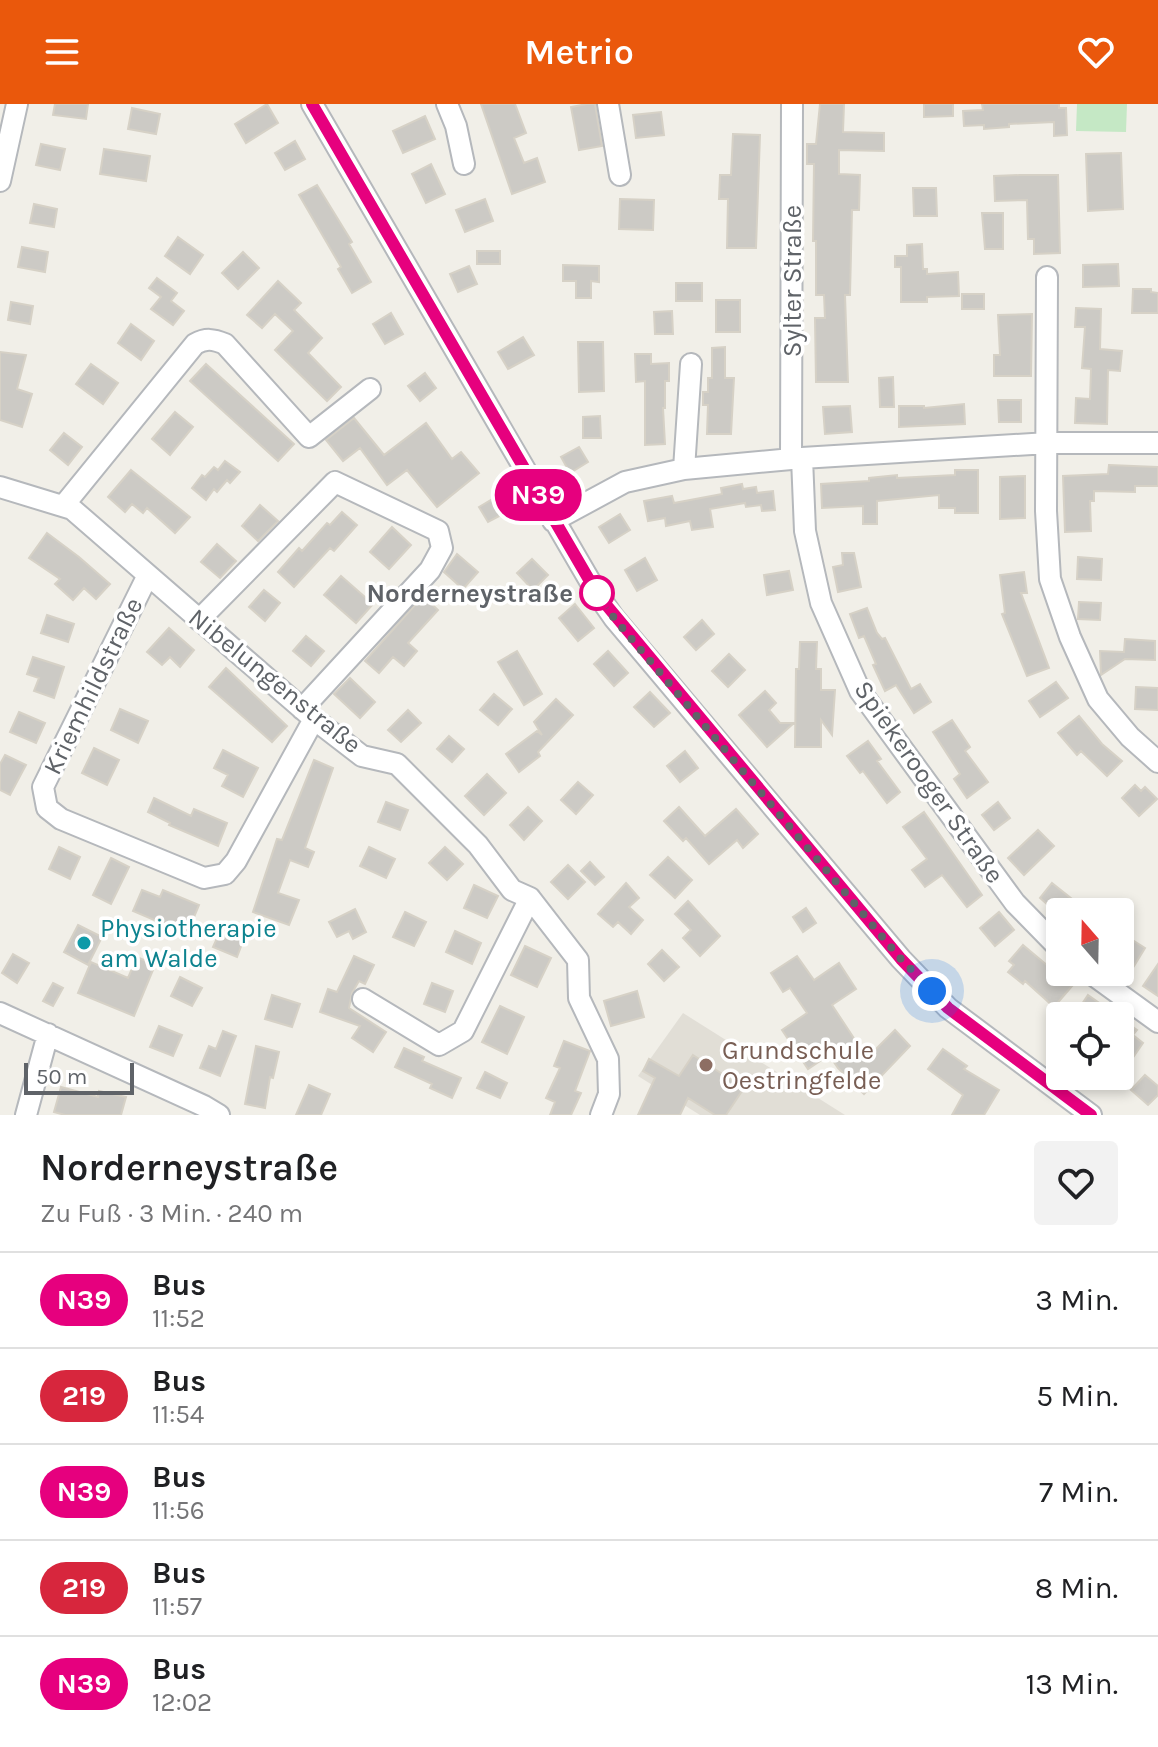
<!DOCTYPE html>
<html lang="de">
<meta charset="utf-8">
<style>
body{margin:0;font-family:Karla,sans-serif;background:#f2f2f2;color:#202124;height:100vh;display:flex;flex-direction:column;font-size:30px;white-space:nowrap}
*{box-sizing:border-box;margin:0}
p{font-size:26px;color:#757577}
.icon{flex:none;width:44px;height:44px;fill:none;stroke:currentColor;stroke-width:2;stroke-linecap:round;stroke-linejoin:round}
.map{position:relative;height:1011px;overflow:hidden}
.panel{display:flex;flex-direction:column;background:#fff;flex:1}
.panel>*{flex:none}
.badge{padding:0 16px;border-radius:26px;font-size:28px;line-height:52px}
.needle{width:52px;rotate:340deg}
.fabs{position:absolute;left:1046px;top:794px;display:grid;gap:16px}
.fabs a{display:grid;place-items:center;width:88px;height:88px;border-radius:8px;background:#fff;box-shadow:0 4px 12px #0003;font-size:40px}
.scale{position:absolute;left:24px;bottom:20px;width:110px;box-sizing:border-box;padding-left:8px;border:4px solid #5f6368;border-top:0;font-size:22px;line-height:28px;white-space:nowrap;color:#5f6368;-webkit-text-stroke:6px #fff;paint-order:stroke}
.you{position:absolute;width:40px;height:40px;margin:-20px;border:6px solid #fff;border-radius:50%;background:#1a73e8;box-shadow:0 0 0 12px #1a73e833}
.map>.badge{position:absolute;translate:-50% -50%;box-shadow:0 0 0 4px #fff}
.round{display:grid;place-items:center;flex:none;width:84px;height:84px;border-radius:8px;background:#f2f2f2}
.head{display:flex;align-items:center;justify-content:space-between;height:136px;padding:0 40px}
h1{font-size:38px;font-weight:600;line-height:60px}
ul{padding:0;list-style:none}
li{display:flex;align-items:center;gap:24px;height:96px;padding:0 40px;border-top:2px solid #e0e0e0}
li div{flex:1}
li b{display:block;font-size:30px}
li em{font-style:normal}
li .badge{min-width:88px;font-weight:700;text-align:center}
header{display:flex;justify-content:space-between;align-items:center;height:104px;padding:0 40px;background:#ea580c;color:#fff;font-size:36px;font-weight:600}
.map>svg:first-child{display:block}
.education{fill:#e1ded6}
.green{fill:#c5e8c5}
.building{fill:#cccac5;stroke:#d6d1c6;stroke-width:2}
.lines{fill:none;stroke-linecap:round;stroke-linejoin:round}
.minor-casing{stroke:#b5b8bc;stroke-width:24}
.minor{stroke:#fff;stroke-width:20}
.line-casing{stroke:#fff;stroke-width:18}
.line{stroke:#e6007e;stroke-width:12}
.walk{stroke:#5f6368;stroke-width:8;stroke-dasharray:0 14.4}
.stop-dot{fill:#fff;stroke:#e6007e;stroke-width:4}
.culture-dot{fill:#0f9aa8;stroke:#fff;stroke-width:3}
.education-dot{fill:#8d6e63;stroke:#fff;stroke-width:3}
.labels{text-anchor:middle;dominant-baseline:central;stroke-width:7;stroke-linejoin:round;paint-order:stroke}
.street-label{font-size:26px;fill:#5f6368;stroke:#fff}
.stop-label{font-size:26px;font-weight:bold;fill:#5f6368;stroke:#fff;text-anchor:end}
.culture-label{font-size:26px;fill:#0d838f;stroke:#fff;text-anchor:start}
.education-label{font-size:26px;fill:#785e54;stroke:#fff;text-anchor:start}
</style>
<header><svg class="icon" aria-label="menu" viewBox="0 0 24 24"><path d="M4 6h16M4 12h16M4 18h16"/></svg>Metrio<svg class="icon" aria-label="heart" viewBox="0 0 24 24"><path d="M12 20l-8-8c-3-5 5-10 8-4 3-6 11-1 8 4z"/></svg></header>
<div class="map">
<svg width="1158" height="1011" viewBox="0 0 1158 1011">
<rect width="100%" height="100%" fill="#f1efe8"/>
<path class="education" d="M683 909 845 1011H700L638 972Z"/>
<path class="green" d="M1077 0H1127L1126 28 1076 27Z"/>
<path class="building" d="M55 0H88L86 15 53 11Z
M267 0 278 19 246 39 235 20Z
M481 0H515L526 29 514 34 524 59 537 54 545 78 512 90Z
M587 0H595L602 42 579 46 571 3Z
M820 0H844L843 28 884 29V47L839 46V70L860 71 859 106H852L850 191H845L848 278H816L815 214H825L824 191H816V137H813L814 60H807V40H816Z
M924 0H953V12L924 13Z
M982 0H1059V4H1066L1067 31 1054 32V18L1009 20V23L984 25V21L964 22 963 7 983 6Z
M132 4 160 10 156 30 128 25Z
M661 8 664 31 636 34 633 11Z
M425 12 435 35 403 49 393 27Z
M733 30 760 31 756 144H727L728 95H719L720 71H731Z
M295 37 305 55 285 66 275 49Z
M41 40 65 45 60 66 36 61Z
M104 45 150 52 146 77 100 70Z
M1121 49 1123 105 1088 107 1086 50Z
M431 60 445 90 426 99 412 70Z
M1020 71H1058L1060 149 1034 150V135H1028L1027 96 995 97 994 72Z
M317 81 352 138 349 140 371 178 352 189 338 165 341 163 299 91Z
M913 84H936L937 112H914Z
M485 95 493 117 465 128 456 106Z
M620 95 654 96 653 126 619 125Z
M34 100 57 105 54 123 30 119Z
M982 109H1003V145H985Z
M178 133 203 151 190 170 165 152Z
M922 140 923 165H927V170L958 168 959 192 927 193V198H901V163H895V152H907V141Z
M22 143 48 148 45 168 18 163Z
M477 147H500V160H477Z
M243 148 259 164 238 185 222 169Z
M1118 160 1119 182 1083 183V161Z
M563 161 599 162V178L591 177V194H576V177H563Z
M469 162 477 180 458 188 450 170Z
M157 174 177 189 171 197 184 207 173 221 151 205 161 193 149 184Z
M278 177 301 199 294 206 322 234 308 249 341 283 327 297 275 246 293 227 275 210 262 224 247 211Z
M676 179H702V197H676Z
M1133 185H1151V188L1158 189V209H1132Z
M962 190H984V205H962Z
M716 196H740V228H716Z
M11 198 33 202 30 220 8 216Z
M1076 204 1101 205 1100 245 1122 247 1120 267 1108 266 1107 320 1075 319 1076 294 1090 295 1091 265 1082 264 1085 223H1075Z
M672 207 673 230H655L654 208Z
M391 209 403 230 385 240 373 220Z
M1032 210 1031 272H994V251H1000L998 211Z
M131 220 154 237 141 256 118 239Z
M523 233 534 251 508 265 498 248Z
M578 238H603L604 287 579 288Z
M725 243V274H734L731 330H707L708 301H703V288H708V274H712V244Z
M0 248 26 251 17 285 32 290 22 323 0 316Z
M635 250H651V260L669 259V277H665V304H663L665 340 645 341V277L636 278Z
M91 260 118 279 103 300 76 280Z
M206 260 294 340 278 357 190 277Z
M425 269 436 284 420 297 408 282Z
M893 273 894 303H880L879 274Z
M998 296H1021V318H999Z
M964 300 965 320 899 323V302H924V304Z
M850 302 852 328 825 330 823 303Z
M175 308 193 323 170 351 152 335Z
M600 312 601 334H583V313Z
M354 314 384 351 426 319 452 355 461 348 479 369 437 403 407 366 387 381 360 344 343 357 326 336Z
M64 329 82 343 68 361 50 346Z
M579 343 588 358 570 369 561 353Z
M225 357 240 368 230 379 227 376 217 388 214 385 206 396 192 384 202 371 205 373 214 363 218 366Z
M1109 361 1158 363V382H1135V388L1094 387V397H1090L1091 427 1065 428 1063 372 1108 370Z
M131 366 190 413 175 429 147 404 143 409 132 400 125 408 108 393Z
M955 366H978V409H955V404H939V391L877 397V420H863V402L822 404 821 380 869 377V374L897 371V374L955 371Z
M1025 372V414L1000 415V373Z
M742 380 743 385 756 383 757 389 773 387 775 406 762 407 761 401 746 403 745 399 710 405 713 423 692 426 690 417 666 422 665 414 648 417 644 397 672 392 674 399 722 390 721 384Z
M496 393 505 409 488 418 479 403Z
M260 401 278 417 258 437 242 422Z
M342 408 357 421 334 447 330 444 294 483 278 468 299 444 302 447 327 419 330 421Z
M620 410 630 426 609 439 599 423Z
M392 423 411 441 389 465 370 448Z
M47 429 79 453 110 480 96 495 84 484 73 496 55 480 60 475 29 454Z
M217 440 236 457 220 474 201 458Z
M842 449H854L861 483 838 488 833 463 843 461Z
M457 450 478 468 463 485 444 468Z
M1078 453 1102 455 1101 476 1077 475Z
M645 454 657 476 637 487 625 466Z
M532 455 548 471 533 486 517 469Z
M789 467 793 486 767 491 764 471Z
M1024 468 1027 489H1021L1049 564 1027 572 1002 510 1005 509 1000 471Z
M341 472 373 500 356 519 324 491Z
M264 486 280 499 265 517 249 503Z
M423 492 438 506 408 539 417 547 404 562 393 553 379 569 365 557Z
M1079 498 1101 499 1100 516 1078 515Z
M575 500 594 524 578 537 559 514Z
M867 504 877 529 882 535 885 534 911 585 920 580 931 598 914 609 896 581 885 587 873 561 876 560 864 532 859 534 850 510Z
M47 511 74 520 68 538 41 529Z
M702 516 714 530 696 546 684 533Z
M169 524 194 546 180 563 170 553 162 561 147 548Z
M306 532 324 547 311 562 293 547Z
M1125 535 1155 537V556L1125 555 1101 571 1100 547 1124 548Z
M800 538H817L816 565H821V586H835L832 631 821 616V643H795L796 565H799Z
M517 547 542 590 524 601 498 558Z
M608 547 628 569 614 582 594 560Z
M729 550 745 566 728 583 712 567Z
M33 553 64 563 54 594 34 587 39 574 27 570Z
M226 564 287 622 272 638 209 583Z
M350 574 375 598 360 614 334 590Z
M1056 578 1068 594 1040 613 1029 597Z
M1136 583 1158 584V606L1135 605Z
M765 587 776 599 769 606 780 619H794L767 643 739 611Z
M650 588 670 609 654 623 634 603Z
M494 590 512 605 498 621 480 606Z
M556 595 573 611 538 648 540 652 519 668 506 650 537 627 542 631 534 618Z
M120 605 148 617 138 639 111 626Z
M408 606 421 619 401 638 388 626Z
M19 608 45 619 36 639 10 628Z
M1079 612 1102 640 1122 657 1107 672 1081 647 1077 651 1058 629Z
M952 616 970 643 965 647 988 678 967 694 954 675 960 670 933 628Z
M449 632 464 645 452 658 437 645Z
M868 637 881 655 877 657 900 688 887 699 863 667 860 669 847 652Z
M94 644 119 656 107 681 82 669Z
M223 646 258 664 243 693 222 682 228 671 214 664Z
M685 647 698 664 680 678 667 662Z
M5 651 26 661 10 691 0 686V660Z
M314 656 333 664 305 744 314 748 308 763 290 756 278 789 299 796 289 821 253 808 277 735 282 736Z
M487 670 506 689 484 711 465 692Z
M578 678 593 691 576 710 561 696Z
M1135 681 1141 687 1145 683 1157 695 1139 712 1122 694Z
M154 694 191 712 194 705 227 719 218 742 169 721 170 719 148 708Z
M386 698 408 706 400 726 378 718Z
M998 698 1010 714 994 726 982 711Z
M528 703 542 717 524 736 510 721Z
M679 703 705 732 736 705 758 730 743 744 737 736 709 760 686 734 683 737 664 717Z
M924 708 982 791 967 803 942 771 925 783 912 766 927 755 903 723Z
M1038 726 1054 742 1024 771 1008 754Z
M59 743 80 753 70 775 49 765Z
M369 743 395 755 386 774 360 762Z
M445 743 463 760 447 776 429 759Z
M668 753 692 776 675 794 650 771Z
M111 754 129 763 111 800 93 791Z
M590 758 604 773 595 781 581 767Z
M568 761 585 778 568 795 551 778Z
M626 779 639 794 629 803 643 816 631 830 618 818 613 823 598 810Z
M1052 779 1072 795 1059 811 1040 794Z
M474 781 498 792 487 814 464 804Z
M142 786 160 793 163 786 199 801 187 830 133 807Z
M688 797 720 832 700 852 683 834 691 826 675 810Z
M806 804 816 819 803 828 793 813Z
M355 805 366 828 353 835 349 827 337 833 329 818Z
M405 808 426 818 414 842 393 833Z
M999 808 1014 826 995 842 980 824Z
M78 821 102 833 88 861 64 848Z
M222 823 245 832 237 853 213 843Z
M455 827 481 839 472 860 446 848Z
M1120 828 1145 844 1134 862 1120 853Z
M1023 841 1072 882 1054 903 1025 877 1023 880 1008 868 1014 861 1009 857Z
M525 842 551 854 537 883 511 871Z
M662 846 679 863 664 877 648 860Z
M13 850 29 859 17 879 2 869Z
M354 852 374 861 365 880 359 877 352 889 349 904 386 928 373 948 352 934 360 922 320 908 328 885 337 888Z
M797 852 814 876 839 859 856 885 832 901 867 954 895 926 910 942 864 990 838 964 829 951 808 965 782 926 807 909 790 884 783 888 771 869Z
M137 853 155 861 134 912 78 889 91 858 128 874Z
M1158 860V892L1143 882Z
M180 873 202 884 192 902 171 892Z
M53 879 63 884 53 902 43 897Z
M432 879 453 887 445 908 424 900Z
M637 887 644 913 611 922 604 897Z
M272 891 300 900 292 923 265 915Z
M1088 891 1105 903 1099 912H1074Z
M500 902 524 913 507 950 482 938Z
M1120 914 1137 926 1133 931 1143 939 1134 952 1124 944 1120 950Z
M159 922 182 931 173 952 150 943Z
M223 927 236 932 220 972 200 964 209 942 216 945Z
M564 937 590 947 575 987 581 989 571 1011H550L555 998 546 994 560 964 554 962Z
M256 942 279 948 273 974 270 973 265 1004 245 1000Z
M404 944 424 953 422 957 461 974 452 994 430 984 432 980 395 963Z
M943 945 967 962 964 965 999 986 984 1011H952L963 991 928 965Z
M693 951 744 984 726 1011H715L688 994 680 1011H638L655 974 643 967 649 955 679 972Z
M485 968 507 979 500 994 477 984Z
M1145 971 1158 982V991L1148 1001 1131 986Z
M309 981 330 990 321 1011H296Z
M61 983 98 993 99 987 126 993 121 1011H65L54 1008Z"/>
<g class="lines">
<defs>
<path id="minor" d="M312 0 598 491 614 514 901 855 948 904 1091 1011
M447 0 456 22 464 60
M608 0 620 71
M0 77 17 0
M1047 173 1046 407 1050 475 1070 533 1098 595 1130 633 1158 658
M802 354 805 427 821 499 860 587 1015 799 1060 845
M791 355 792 0
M684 365 691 260
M0 383 72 405 314 615 362 652 397 660 478 741 512 786 530 794 578 856 579 894 608 955 609 990 601 1011
M64 401 195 240C206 234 213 235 225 240L309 333 370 285
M553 417 625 378 684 365 802 354 1048 339H1158
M148 471 43 683 47 704 61 715 204 774 225 770 236 757 314 615
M199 516 335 378 438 427 442 444 430 466 302 605
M1089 868 1158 918
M363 895 439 941 463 927 530 794
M0 909 204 1002 219 1011
M26 1011 48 930"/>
</defs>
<use href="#minor" class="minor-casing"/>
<use href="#minor" class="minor"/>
</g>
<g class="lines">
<defs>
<path id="line" d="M312 0 598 491 901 855 948 904 1091 1011"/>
</defs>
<use href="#line" class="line-casing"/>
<use href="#line" class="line"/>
<path class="walk" d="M597 489 614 514 901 855 932 887"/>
</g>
<circle class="stop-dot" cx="597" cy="489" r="16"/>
<circle class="culture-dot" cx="84" cy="839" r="8"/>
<circle class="education-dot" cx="706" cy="961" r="8"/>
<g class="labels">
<g class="street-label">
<text transform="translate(792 177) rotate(-90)">Sylter Straße</text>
<text transform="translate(275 577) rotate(39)">Nibelungenstraße</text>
<text transform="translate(93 582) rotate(-64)">Kriemhildstraße</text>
<text transform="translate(929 678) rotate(55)">Spiekerooger Straße</text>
</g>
<g class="stop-label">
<text x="573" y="489">Norderneystraße</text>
</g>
<g class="culture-label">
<text x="100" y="824">Physiotherapie<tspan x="100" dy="30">am Walde</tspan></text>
</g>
<g class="education-label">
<text x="722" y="946">Grundschule<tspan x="722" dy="30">Oestringfelde</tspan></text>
</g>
</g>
</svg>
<div class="fabs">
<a><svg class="needle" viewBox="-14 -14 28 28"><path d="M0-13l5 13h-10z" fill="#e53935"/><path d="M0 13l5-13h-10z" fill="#757577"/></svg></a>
<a><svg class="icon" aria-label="locate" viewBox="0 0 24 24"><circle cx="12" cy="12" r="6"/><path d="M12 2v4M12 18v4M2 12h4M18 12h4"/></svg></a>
</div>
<div class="scale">50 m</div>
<div class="you" style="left:932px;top:887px"></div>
<b class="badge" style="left:538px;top:391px;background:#e6007e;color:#fff">N39</b>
</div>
<section class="panel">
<div class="head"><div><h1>Norderneystraße</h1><p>Zu Fuß · 3 Min. · 240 m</p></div><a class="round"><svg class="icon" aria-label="heart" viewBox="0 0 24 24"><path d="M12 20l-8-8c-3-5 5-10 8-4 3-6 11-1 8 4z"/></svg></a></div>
<ul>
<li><span class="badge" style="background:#e6007e;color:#fff">N39</span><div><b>Bus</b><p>11:52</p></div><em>3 Min.</em></li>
<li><span class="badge" style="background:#d7263d;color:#fff">219</span><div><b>Bus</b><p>11:54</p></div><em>5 Min.</em></li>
<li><span class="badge" style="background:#e6007e;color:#fff">N39</span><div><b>Bus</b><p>11:56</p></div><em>7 Min.</em></li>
<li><span class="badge" style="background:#d7263d;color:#fff">219</span><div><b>Bus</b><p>11:57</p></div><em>8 Min.</em></li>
<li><span class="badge" style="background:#e6007e;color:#fff">N39</span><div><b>Bus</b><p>12:02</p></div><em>13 Min.</em></li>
</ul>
</section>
